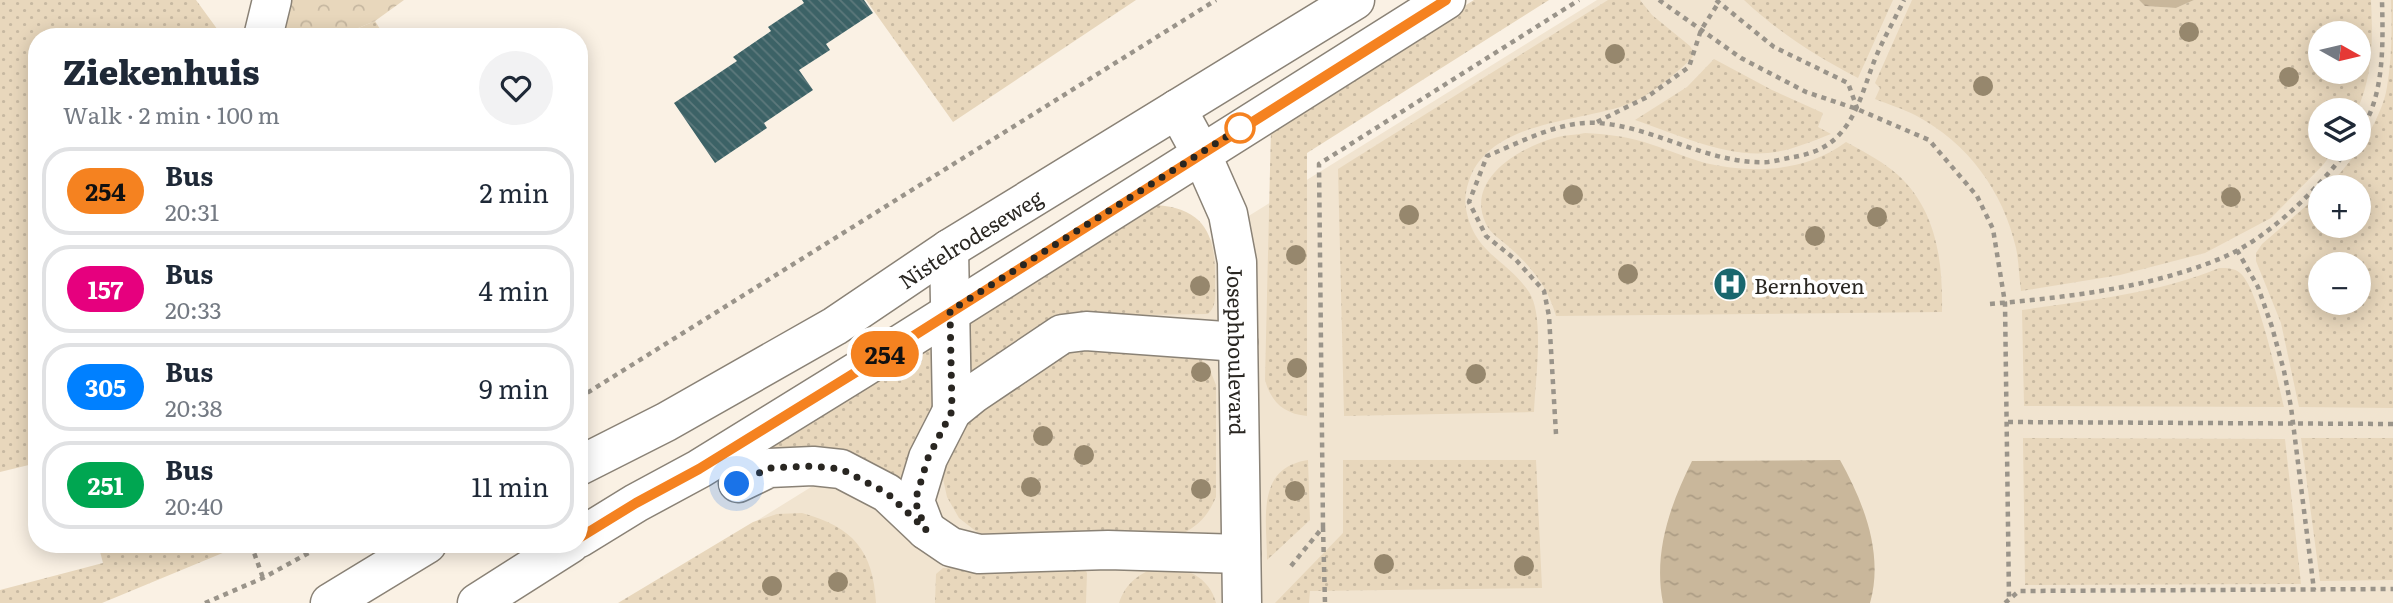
<!DOCTYPE html>
<meta charset="utf-8">
<style>
body{margin:0;font-family:Literata,serif;background:#f2f2f3;color:#1f2937;height:100vh;display:flex;flex-direction:column;font-size:26px;white-space:nowrap}
*{box-sizing:border-box;margin:0}
p{font-size:23px;color:#747a83}
.icon{flex:none;width:38px;height:38px;fill:none;stroke:currentColor;stroke-width:2;stroke-linecap:round;stroke-linejoin:round}
.map{position:relative;flex:1;overflow:hidden}
.sheet{position:absolute;left:28px;top:28px;width:560px;height:525px;display:flex;flex-direction:column;background:#fff;border-radius:28px;box-shadow:0 4px 18px #0003}
.sheet>*{flex:none}
.badge{padding:0 14px;border-radius:23px;font-size:24px;line-height:46px}
.needle{width:46px;rotate:98deg}
.controls{position:absolute;left:2308px;top:21px;display:grid;gap:14px}
.controls a{display:grid;place-items:center;width:63px;height:63px;border-radius:50%;background:#fff;box-shadow:0 4px 18px #0003;font-size:35px}
.you{position:absolute;width:35px;height:35px;margin:-18px;border:5px solid #fff;border-radius:50%;background:#1a73e8;box-shadow:0 0 0 10px #1a73e833}
.map>.badge{position:absolute;translate:-50% -50%;box-shadow:0 0 0 4px #fff}
.round{display:grid;place-items:center;flex:none;width:74px;height:74px;border-radius:37px;background:#f2f2f3}
.overview{display:flex;align-items:center;justify-content:space-between;height:119px;padding:0 35px}
h1{font-size:33px;font-weight:800;line-height:52px}
ul{padding:0;list-style:none}
li{display:flex;align-items:center;gap:21px;height:88px;margin:0 14px 10px;padding:0 21px;border:4px solid #e0e1e3;border-radius:28px}
li div{flex:1}
li b{display:block;font-size:26px}
li em{font-style:normal}
li .badge{min-width:77px;font-weight:700;text-align:center}
.map>svg:first-child{display:block}
.built{fill:#f1e4d0;fill-rule:evenodd}
.grass{fill:url(#grass-dots);fill-rule:evenodd}
.forest{fill:url(#forest-crowns)}
.water{fill:url(#water-ripples)}
.building{fill:url(#building-back-hatch)}
.lines{fill:none;stroke-linecap:round;stroke-linejoin:round}
.minor-casing{stroke:#8a8276;stroke-width:41}
.tertiary-casing{stroke:#8a8276;stroke-width:41}
.path{stroke:#9a948a;stroke-width:4.5;stroke-dasharray:5 5;stroke-linecap:butt}
.minor{stroke:#fff;stroke-width:38}
.tertiary{stroke:#fff;stroke-width:38}
.tree{fill:#96876d}
.line-casing{stroke:#fff;stroke-width:16}
.line{stroke:#f58220;stroke-width:10}
.walk{stroke:#292621;stroke-width:7;stroke-dasharray:0 12.6}
.stop-dot{fill:#fff;stroke:#f58220;stroke-width:3.5}
.labels{text-anchor:middle;dominant-baseline:central;stroke-width:7;stroke-linejoin:round;paint-order:stroke}
.street-label{font-size:21px;fill:#292621;stroke:#fff}
.poi-label{font-size:21px;fill:#292621;stroke:#fff;text-anchor:start}
</style>
<div class="map">
<svg width="2393" height="603" viewBox="0 0 2393 603">
<defs>
<pattern id="grass-dots" width="8" height="8" patternUnits="userSpaceOnUse" patternTransform="scale(1.75)"><rect width="8" height="8" fill="#e8d7bc"/><path d="M2 2h.1M6 6h.1" fill="none" stroke="#c7b8a1" stroke-width="1.8" stroke-linecap="round"/></pattern>
<pattern id="forest-crowns" width="20" height="18" patternUnits="userSpaceOnUse" patternTransform="scale(1.75)"><rect width="20" height="18" fill="#e8d7bc"/><path d="M2 6a3 3 0 1 1 6 0M12 15a3 3 0 1 1 6 0" fill="none" stroke="#c7b8a1"/></pattern>
<pattern id="water-ripples" width="26" height="14" patternUnits="userSpaceOnUse" patternTransform="scale(1.75)"><rect width="26" height="14" fill="#c9b79b"/><path d="M2 4q2-2 4 0t4 0M15 11q2-2 4 0t4 0" fill="none" stroke="#ad9d85"/></pattern>
<pattern id="building-back-hatch" width="6" height="6" patternUnits="userSpaceOnUse" patternTransform="scale(1.75)"><rect width="6" height="6" fill="#3c6266"/><path d="M-1 5l2 2M0 0l6 6M5-1l2 2" fill="none" stroke="#5d797c"/></pattern>
</defs>
<rect width="100%" height="100%" fill="#faf1e4"/>
<path class="built" d="M1597 0H2393V603H624ZM2320 33H2359V72H2320ZM2320 110H2359V149H2320ZM2320 187H2359V226H2320ZM2320 264H2359V303H2320Z"/>
<path class="grass" d="M0 0H196L223 37H37V463L0 472Z
M866 0H1136L953 122Z
M1474 0H1549L1307 153V416C1284 414 1271 402 1265 380L1271 127Z
M1608 0H1640L1652 15 1690 46 1694 53 1692 58C1673 76 1648 98 1623 106 1575 122 1497 122 1472 173 1467 184 1464 197 1466 209 1475 255 1506 258 1529 292 1545 316 1535 382 1534 412L1344 416 1338 169Z
M1744 0H1893L1858 78C1817 57 1778 32 1744 0Z
M1912 0H2139L2145 6 2176 8 2194 0H2371C2373 37 2373 76 2357 110H2320V149H2335L2323 165 2271 218 2205 253 2120 275 2021 291C2019 277 2019 262 2016 248 2003 191 1968 143 1915 115 1903 109 1888 104 1875 99L1880 88 1875 83ZM2320 33H2359V72H2320Z
M2391 0H2393V408L2299 407 2281 323 2256 261V253L2262 244 2320 194V226H2359V187H2327C2351 164 2382 120 2387 87 2392 58 2392 29 2391 0ZM2320 264H2359V303H2320Z
M375 21 385 37H337Z
M1714 59 1772 90 1823 113 1818 127 1831 134C1810 142 1790 151 1768 153 1723 157 1677 134 1635 120L1687 87Z
M1585 133C1605 134 1624 136 1644 142 1664 148 1684 157 1705 163 1752 174 1806 172 1846 142 1861 150 1878 159 1892 170 1936 205 1943 259 1942 312L1556 316C1548 287 1531 266 1508 246 1500 239 1491 234 1486 224 1464 178 1522 146 1558 137 1566 135 1576 135 1585 133Z
M1156 205C1208 209 1216 238 1215 284 1215 295 1217 306 1208 314L1070 316 978 372 969 369 968 318Z
M2219 268C2227 268 2234 268 2240 273 2258 287 2278 381 2284 407L2024 406 2022 310C2088 300 2157 294 2219 268Z
M937 339 941 392 923 422 902 482 756 451Z
M1071 347 1199 356 1210 370 1216 385V497C1207 517 1200 524 1181 535L999 540 977 532 959 518 947 497 942 474 954 429Z
M2023 438 2285 439 2301 584 2025 585Z
M2301 438H2393V580L2320 581Z
M1308 460 1310 520 1267 560C1267 520 1255 468 1308 460Z
M1343 460H1536L1542 588 1310 591 1309 603H1275L1343 533Z
M802 513C853 527 873 550 876 603H618L753 522 777 514Z
M98 544H218L225 552 102 603H0V590L103 563Z
M1160 566C1184 566 1210 577 1216 603H1119C1126 582 1140 573 1160 566Z
M943 568H1084L1087 573 1086 603H935L936 574Z"/>
<path class="forest" d="M285 0H404L375 21 337 37H277Z"/>
<path class="water" d="M2139 0H2194L2176 8 2145 6Z
M1840 460C1864 503 1884 554 1870 603H1663C1653 553 1670 505 1692 461Z"/>
<path class="building" d="M802 0H864L873 13 826 44 830 50 799 70 813 90 764 123 767 128 715 163 674 103 737 61 733 57 771 31 768 27 804 3Z"/>
<g class="lines">
<defs>
<g id="minor">
<path d="M263 37 272 0"/>
<path id="s1" d="M1177 109 1201 153 1228 214 1237 262 1242 603"/>
<path d="M949 249 952 411"/>
<path d="M738 483 769 468 813 466 841 469 887 493 926 530 951 547 979 554 1108 550 1241 554"/>
<path d="M926 530 915 501 928 458 952 411 973 394 1062 334 1086 331 1238 342"/>
</g>
<g id="tertiary">
<path id="s2" d="M579 466 666 422 835 326 949 249 1355 0"/>
<path d="M579 538 636 503 699 469 861 369 1446 0"/>
<path d="M330 603 427 544"/>
<path d="M477 603 570 544"/>
</g>
</defs>
<use href="#minor" class="minor-casing"/>
<use href="#tertiary" class="tertiary-casing"/>
<path class="path" d="M1659 0 1741 58 1806 92 1857 109 1929 140 1977 196 1993 229 2005 303 2009 599
M1716 0 1774 47 1848 83 1857 108
M1597 122 1647 97 1689 67 1701 30 1719 2
M2359 133C2385 97 2383 43 2382 0
M2237 250 2258 287 2272 327 2284 371 2291 407 2314 590
M1990 304C2069 297 2151 288 2224 257 2270 237 2319 188 2348 149
M579 398 1216 0
M2008 422 2393 424
M1556 434 1549 316 1544 291 1516 260 1486 236 1469 202 1487 156C1521 142 1561 120 1598 123 1656 127 1709 165 1768 162 1777 161 1786 158 1794 157 1810 154 1825 149 1837 137 1860 114 1865 81 1878 52 1886 34 1896 17 1904 0
M1323 527 1325 603
M251 544 263 578
M1291 566 1323 527 1319 164 1579 0
M205 603 263 578 325 544
M2005 603 2019 591 2393 589"/>
<use href="#minor" class="minor"/>
<use href="#tertiary" class="tertiary"/>
</g>
<g class="tree">
<circle cx="2189" cy="32" r="10"/>
<circle cx="1615" cy="54" r="10"/>
<circle cx="2289" cy="77" r="10"/>
<circle cx="1983" cy="86" r="10"/>
<circle cx="1573" cy="195" r="10"/>
<circle cx="2231" cy="197" r="10"/>
<circle cx="1409" cy="215" r="10"/>
<circle cx="1877" cy="217" r="10"/>
<circle cx="1815" cy="236" r="10"/>
<circle cx="1296" cy="255" r="10"/>
<circle cx="1628" cy="274" r="10"/>
<circle cx="1200" cy="286" r="10"/>
<circle cx="1297" cy="368" r="10"/>
<circle cx="1201" cy="372" r="10"/>
<circle cx="1476" cy="374" r="10"/>
<circle cx="1043" cy="436" r="10"/>
<circle cx="1084" cy="455" r="10"/>
<circle cx="1031" cy="487" r="10"/>
<circle cx="1201" cy="489" r="10"/>
<circle cx="1295" cy="491" r="10"/>
<circle cx="1384" cy="564" r="10"/>
<circle cx="1524" cy="566" r="10"/>
<circle cx="838" cy="582" r="10"/>
<circle cx="772" cy="586" r="10"/>
</g>
<g class="lines">
<defs>
<path id="line" d="M579 538 636 503 699 469 861 369 1446 0"/>
</defs>
<use href="#line" class="line-casing"/>
<use href="#line" class="line"/>
<path class="walk" d="M737 484 769 468 813 466 841 469 887 493 926 530 915 501 928 458 952 411 950 311 1245 125 1240 128"/>
</g>
<defs>
<symbol id="hospital-disc" viewBox="-11 -11 22 22"><circle r="9.5" fill="#1a676e" stroke="#fff"/><path d="M-5-5h3v3.5h4V-5h3V5h-3V1.5h-4V5h-3Z" fill="#fff"/></symbol>
</defs>
<g fill-rule="evenodd">
<use href="#hospital-disc" x="1711" y="265" width="38" height="38"/>
</g>
<circle class="stop-dot" cx="1240" cy="128" r="14"/>
<g class="labels">
<g class="street-label">
<text stroke="none"><textPath href="#s2" startOffset="453">Nistelrodeseweg</textPath></text>
<text stroke="none"><textPath href="#s1" startOffset="254">Josephboulevard</textPath></text>
</g>
<g class="poi-label">
<text x="1754" y="284">Bernhoven</text>
</g>
</g>
</svg>
<div class="controls">
<a><svg class="needle" viewBox="-14 -14 28 28"><path d="M0-13l5 13h-10z" fill="#e53935"/><path d="M0 13l5-13h-10z" fill="#747a83"/></svg></a>
<a><svg class="icon" aria-label="layers" viewBox="0 0 24 24"><path d="M12 4l9 5-9 5-9-5zM3 14l9 5 9-5"/></svg></a>
<a>+</a>
<a>−</a>
</div>
<div class="you" style="left:737px;top:484px"></div>
<b class="badge" style="left:885px;top:354px;background:#f58220;color:#111">254</b>
<section class="sheet">
<div class="overview"><div><h1>Ziekenhuis</h1><p>Walk · 2 min · 100 m</p></div><a class="round"><svg class="icon" aria-label="heart" viewBox="0 0 24 24"><path d="M12 20l-8-8c-3-5 5-10 8-4 3-6 11-1 8 4z"/></svg></a></div>
<ul>
<li><span class="badge" style="background:#f58220;color:#111">254</span><div><b>Bus</b><p>20:31</p></div><em>2 min</em></li>
<li><span class="badge" style="background:#e6007e;color:#fff">157</span><div><b>Bus</b><p>20:33</p></div><em>4 min</em></li>
<li><span class="badge" style="background:#0080ff;color:#fff">305</span><div><b>Bus</b><p>20:38</p></div><em>9 min</em></li>
<li><span class="badge" style="background:#00a651;color:#fff">251</span><div><b>Bus</b><p>20:40</p></div><em>11 min</em></li>
</ul>
</section>
</div>
